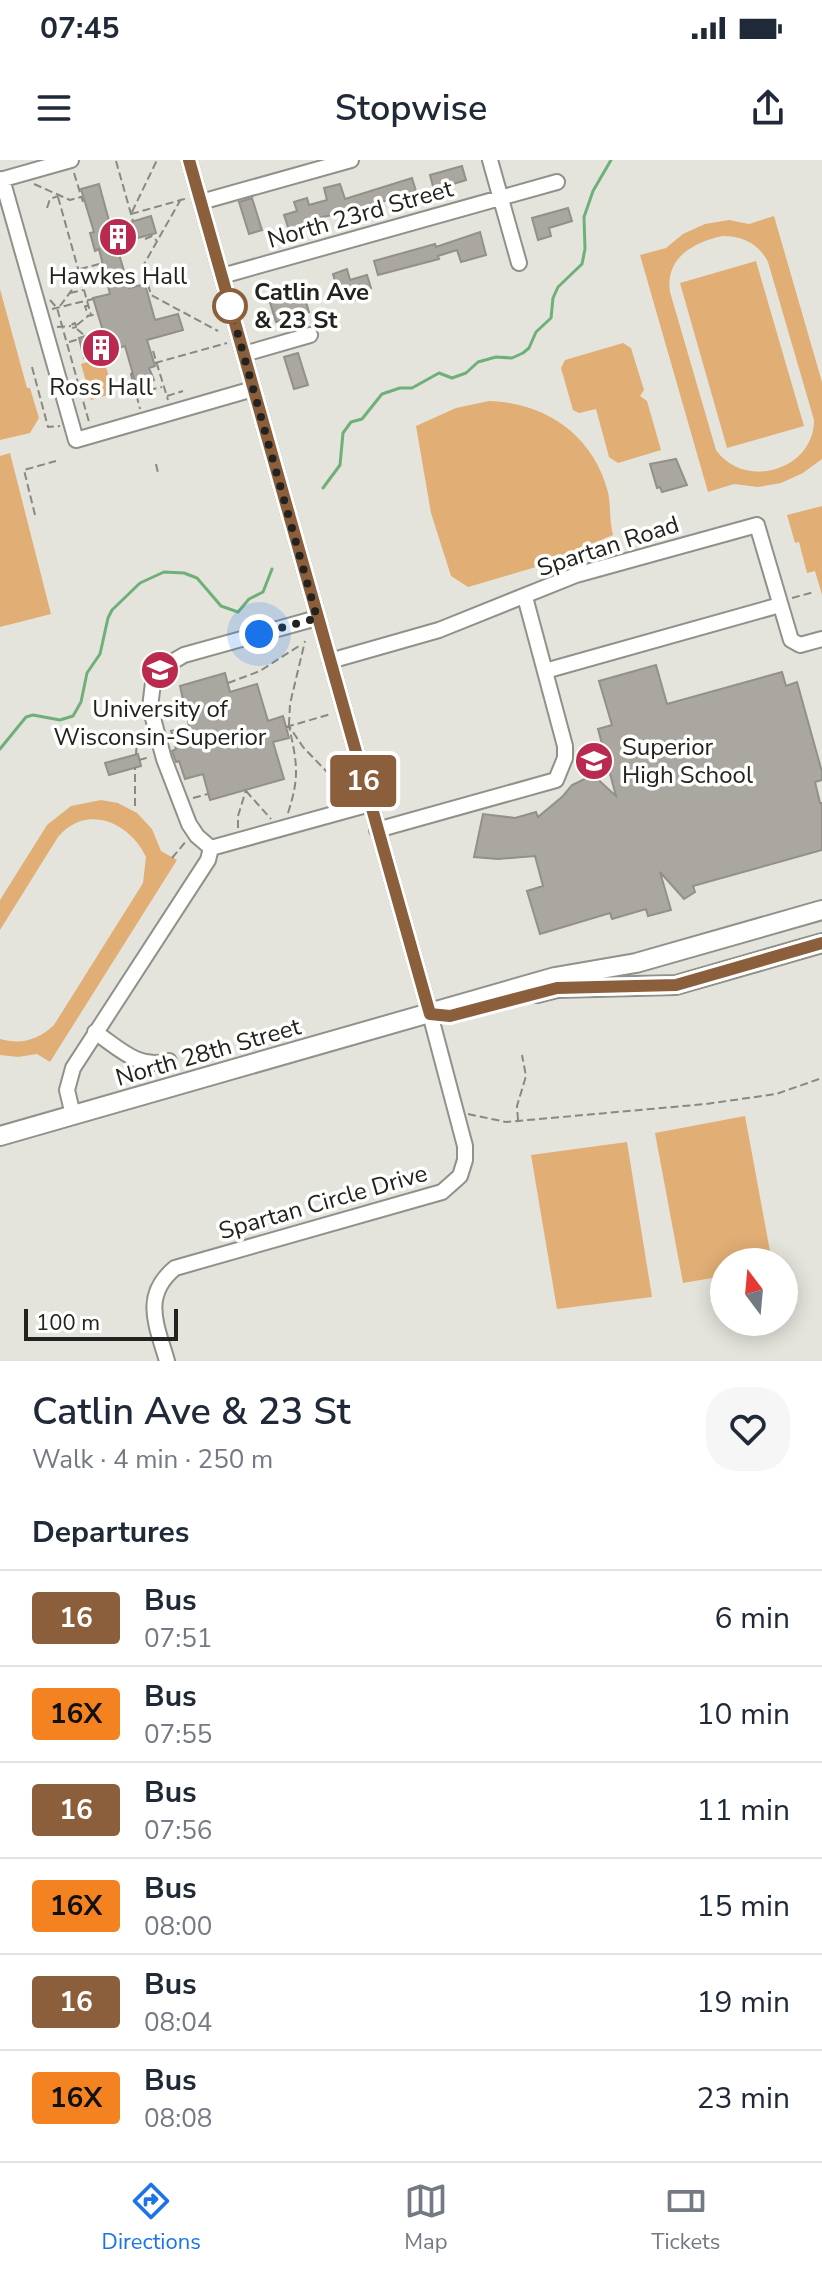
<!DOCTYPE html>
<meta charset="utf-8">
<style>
body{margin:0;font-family:"Nunito Sans",sans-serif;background:#f6f6f7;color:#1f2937;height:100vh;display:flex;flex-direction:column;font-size:30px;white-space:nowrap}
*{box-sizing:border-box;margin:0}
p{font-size:26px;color:#747a83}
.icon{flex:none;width:44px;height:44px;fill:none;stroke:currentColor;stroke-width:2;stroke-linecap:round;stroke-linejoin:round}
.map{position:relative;height:1201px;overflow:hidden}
.drawer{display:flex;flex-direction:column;background:#fff;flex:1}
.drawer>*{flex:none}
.badge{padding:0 16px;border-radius:6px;font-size:28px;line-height:52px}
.needle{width:52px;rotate:344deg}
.controls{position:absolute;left:710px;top:1088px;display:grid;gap:16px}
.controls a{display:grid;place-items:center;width:88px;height:88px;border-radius:50%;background:#fff;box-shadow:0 4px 20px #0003;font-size:40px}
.scale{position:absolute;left:24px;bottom:20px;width:154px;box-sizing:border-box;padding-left:8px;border:4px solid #222320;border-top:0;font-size:22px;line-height:28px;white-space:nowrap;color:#222320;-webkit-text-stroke:6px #fffffe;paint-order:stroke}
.you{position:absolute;width:40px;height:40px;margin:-20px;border:6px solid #fff;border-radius:50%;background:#1a73e8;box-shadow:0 0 0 12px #1a73e833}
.map>.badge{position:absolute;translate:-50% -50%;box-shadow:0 0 0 4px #fff}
h2{padding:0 32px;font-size:30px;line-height:72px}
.round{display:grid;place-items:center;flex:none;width:84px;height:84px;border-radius:32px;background:#f6f6f7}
.headline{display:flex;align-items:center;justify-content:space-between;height:136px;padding:0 32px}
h1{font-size:38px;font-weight:600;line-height:60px}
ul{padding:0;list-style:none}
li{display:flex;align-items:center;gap:24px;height:96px;padding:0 32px;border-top:2px solid #e0e1e3}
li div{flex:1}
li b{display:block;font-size:30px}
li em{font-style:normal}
li .badge{min-width:88px;font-weight:700;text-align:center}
.status{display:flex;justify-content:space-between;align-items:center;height:56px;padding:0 40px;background:#fff;direction:ltr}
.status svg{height:22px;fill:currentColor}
header{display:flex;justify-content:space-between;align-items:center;height:104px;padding:0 32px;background:#fff;font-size:36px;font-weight:600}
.tab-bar{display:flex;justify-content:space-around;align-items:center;height:112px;border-top:2px solid #e0e1e3;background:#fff;font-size:22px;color:#747a83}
.tab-bar a{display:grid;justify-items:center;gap:4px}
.tab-bar .current{color:#1a73e8}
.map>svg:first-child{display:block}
.green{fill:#e1af75;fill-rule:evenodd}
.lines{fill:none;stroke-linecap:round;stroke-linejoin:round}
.stream{stroke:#6fb079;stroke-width:3}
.building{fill:#aaa7a0;stroke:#929089;stroke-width:2}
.minor-casing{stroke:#909189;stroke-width:18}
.major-casing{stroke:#909189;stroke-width:22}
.path{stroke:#898983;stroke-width:2;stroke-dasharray:8 4;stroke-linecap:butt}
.minor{stroke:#fff;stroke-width:14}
.major{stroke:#fff;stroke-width:18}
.line-casing{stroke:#fff;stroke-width:18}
.line{stroke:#8b5e3c;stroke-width:12}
.walk{stroke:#222320;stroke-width:8;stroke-dasharray:0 14.4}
.stop-dot{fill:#fff;stroke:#8b5e3c;stroke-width:4}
.labels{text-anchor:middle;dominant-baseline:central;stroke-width:7;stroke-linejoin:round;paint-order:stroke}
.street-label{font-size:24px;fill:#222320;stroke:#fffffe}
.poi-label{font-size:24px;fill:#222320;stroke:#fffffe}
.stop-label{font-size:24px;font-weight:bold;fill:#222320;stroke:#fffffe;text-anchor:start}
</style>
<div class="status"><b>07:45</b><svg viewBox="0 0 49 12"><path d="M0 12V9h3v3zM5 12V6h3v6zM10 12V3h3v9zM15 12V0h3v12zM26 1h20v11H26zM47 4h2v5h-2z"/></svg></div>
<header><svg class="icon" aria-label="menu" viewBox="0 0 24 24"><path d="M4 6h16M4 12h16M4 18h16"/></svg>Stopwise<svg class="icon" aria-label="share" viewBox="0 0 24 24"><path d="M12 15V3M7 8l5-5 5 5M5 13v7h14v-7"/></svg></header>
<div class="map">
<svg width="822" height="1201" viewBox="0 0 822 1201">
<rect width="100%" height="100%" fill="#e4e4dc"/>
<path class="green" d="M774 56 822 222V299L803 313 781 323 758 327 734 324 708 332 640 95 666 88 683 74 705 64 729 60 749 64ZM723 76C743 76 759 84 768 102L814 260C814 311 744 330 716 290L670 132C665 98 693 82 723 76Z
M756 101 804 266 727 288 680 123Z
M0 129 27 228H30L39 258 30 273 0 280Z
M623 183 631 188 644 230 640 236 647 241 661 290 618 303 609 297 596 249 579 253 573 250 561 208 565 200Z
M103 197 114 233 91 240 81 204Z
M489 241C546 243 593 275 608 332 611 346 609 360 613 375L536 407 468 427 451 416 431 353 416 266 456 248Z
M10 293 51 454 0 467V296Z
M822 346V435L815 411 807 413 799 382 795 383 787 355Z
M101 640 118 643 137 653 152 669 161 691 177 700 50 902 37 894 18 897 0 895V879C21 885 38 880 54 865L143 723 146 697C130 662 86 643 58 677L0 770V740L47 665 71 646Z
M745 956 772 1102H724V1116L683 1123 655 973Z
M627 982 652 1137 557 1149 531 995Z"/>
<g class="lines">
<path class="stream" d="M323 328 340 305 343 273 351 262 362 259 382 234 400 228H412L439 213 452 218 466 213 478 202 496 197 512 198 523 193 529 188 536 172 551 158 553 138 558 127 582 104 585 89 584 57 593 31 611 0
M0 589 26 557 33 555 60 560 73 556 81 542 87 513 100 494 108 458 112 450 140 423 164 412 184 413 197 418 221 446 238 452 249 439 263 432 272 409"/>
</g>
<path class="building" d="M462 6 466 20 434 30 430 15Z
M412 18 416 31 356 50 313 59 314 63 289 70 284 55 297 51 294 42 307 38 309 45 327 40 324 28 340 24 345 39Z
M99 24 111 68 151 56 156 73 116 84 129 128 145 124 155 160 178 154 183 170 147 180 155 206 149 208 154 220 136 225 125 186 84 198 79 178 103 171 93 138 110 134 99 89 95 91 90 73 94 72 81 29Z
M252 38 262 70 249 74 239 42Z
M568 48 572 61 549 68 551 76 538 80 532 58Z
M480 72 486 95 461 102 457 90 438 96 439 99 378 115 374 101 435 84 436 87Z
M347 109 350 120 367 115 371 128 364 130 366 137 352 141 350 134 340 138 333 114Z
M300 122 309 152 293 157 295 164 287 167 285 159 276 162 268 136 276 134 275 129Z
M298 193 308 225 294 229 284 197Z
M676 299 687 325 662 332 660 327 657 328 650 304Z
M656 505 667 544 782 512 786 526 797 522 822 612V620L815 622 820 643H822V690L693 726 695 732 684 739 660 712 671 750 648 756 646 749 612 759 610 753 540 774 527 731 543 726 535 696 498 699 474 697 483 654 515 658 536 652 538 657 563 636 572 625 593 615 616 636 598 569 612 565 599 521Z
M225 513 230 532 257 524 268 561 283 556 289 578 273 582 284 619 210 640 203 614 185 619 179 601 176 602 172 591 176 589 171 571 189 566 180 526Z
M138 594 141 606 109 615 105 603Z"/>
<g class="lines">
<defs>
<path id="minor" d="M490 0 519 103
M2 19 76 280 253 229
M0 20 71 0
M201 42 351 0
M222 116 557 22
M244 194 310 175
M317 458 184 495 167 505 153 523 150 547 164 599 189 664 197 676 211 688 370 644
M330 501 439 470 576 415 757 365 791 480 800 485 822 479
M545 511 780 445
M377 670 556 620 565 598V586L525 437
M95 872C120 889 139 910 169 901
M73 955 67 930 73 908 208 700 211 688
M167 1201C157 1166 141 1136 175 1108L442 1032 460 1016 465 1000V986L430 854 189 0"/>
<path id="major" d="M537 833 557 828 676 825 822 783
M0 976 555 817 636 803 822 750"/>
</defs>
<use href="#minor" class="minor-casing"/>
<use href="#major" class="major-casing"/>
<path class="path" d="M116 1 133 61
M74 13 83 42
M34 24 70 40 81 37
M58 37 91 155
M181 39 143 106 151 135 218 171
M47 48 50 39 58 36
M132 52 157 0
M131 54 188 38
M145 79 152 76 157 81
M80 109 103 103
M67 121H77
M70 133 83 130
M50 140 57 148 89 262
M60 146 80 119
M88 146H85L88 156
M52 149 93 139
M75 163 76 167 72 168 71 165Z
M77 165 88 156 98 154
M57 167 71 166
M77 169 85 176
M69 182 79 179
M153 191 168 240
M155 203 227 183
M32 207 48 267 60 266
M133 213 131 214 140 249
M137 233 162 227
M167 236 183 231
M156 304 158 313
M35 355 24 310 56 301
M792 438 814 432
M228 523 260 511 302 484
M167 557 185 552
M289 565 290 544 305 481
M286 567 331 554
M136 594 137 581 145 576
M139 600 150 597
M246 631 271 659
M193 638 208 634
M135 646V607
M288 653C300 616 297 603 289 566L303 587 348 634
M238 668V656L246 630
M172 698 187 680
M468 954 506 962 706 944 776 934 822 918
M518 960 517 946 526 916 522 895"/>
<use href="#minor" class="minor"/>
<use href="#major" class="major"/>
</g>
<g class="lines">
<defs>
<path id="line" d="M189 0 430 854 450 856 557 828 676 825 822 783"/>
</defs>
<use href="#line" class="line-casing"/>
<use href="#line" class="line"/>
<path class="walk" d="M230 146 317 458 259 474"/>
</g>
<defs>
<symbol id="building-disc" viewBox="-11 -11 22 22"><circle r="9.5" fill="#ba294e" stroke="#fffffe"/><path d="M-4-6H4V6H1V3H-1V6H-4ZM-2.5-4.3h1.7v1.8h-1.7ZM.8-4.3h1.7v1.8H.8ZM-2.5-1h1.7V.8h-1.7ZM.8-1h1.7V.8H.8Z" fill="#fff"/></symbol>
<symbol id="university-disc" viewBox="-11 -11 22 22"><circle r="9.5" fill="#ba294e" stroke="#fffffe"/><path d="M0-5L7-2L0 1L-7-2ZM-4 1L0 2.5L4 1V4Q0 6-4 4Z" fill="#fff"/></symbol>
<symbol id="school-disc" viewBox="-11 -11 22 22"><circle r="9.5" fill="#ba294e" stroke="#fffffe"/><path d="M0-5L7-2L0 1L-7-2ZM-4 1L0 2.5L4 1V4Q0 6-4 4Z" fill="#fff"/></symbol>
</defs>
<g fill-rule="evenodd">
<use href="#building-disc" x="96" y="55" width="44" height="44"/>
<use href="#building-disc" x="79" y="166" width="44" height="44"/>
<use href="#university-disc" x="138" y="488" width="44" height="44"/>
<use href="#school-disc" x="572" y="579" width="44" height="44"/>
</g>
<circle class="stop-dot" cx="230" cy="146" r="16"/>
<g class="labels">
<g class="street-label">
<text transform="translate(360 54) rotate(-16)">North 23rd Street</text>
<text transform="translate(608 386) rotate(-18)">Spartan Road</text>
<text transform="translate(208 892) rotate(-16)">North 28th Street</text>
<text transform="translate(323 1042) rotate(-16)">Spartan Circle Drive</text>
</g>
<g class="poi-label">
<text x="118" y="116">Hawkes Hall</text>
<text x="101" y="227">Ross Hall</text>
<text x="160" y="549">University of<tspan x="160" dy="28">Wisconsin-Superior</tspan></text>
<text x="622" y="587" text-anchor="start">Superior<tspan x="622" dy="28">High School</tspan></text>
</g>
<g class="stop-label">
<text x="254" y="132">Catlin Ave<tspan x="254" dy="28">&amp; 23 St</tspan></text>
</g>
</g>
</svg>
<div class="controls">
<a><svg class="needle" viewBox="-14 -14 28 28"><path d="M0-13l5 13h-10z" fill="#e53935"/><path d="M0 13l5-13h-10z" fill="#747a83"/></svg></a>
</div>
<div class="scale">100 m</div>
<div class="you" style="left:259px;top:474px"></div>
<b class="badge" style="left:363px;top:621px;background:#8b5e3c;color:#fff">16</b>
</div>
<section class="drawer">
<div class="headline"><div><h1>Catlin Ave &amp; 23 St</h1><p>Walk · 4 min · 250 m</p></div><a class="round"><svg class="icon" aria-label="heart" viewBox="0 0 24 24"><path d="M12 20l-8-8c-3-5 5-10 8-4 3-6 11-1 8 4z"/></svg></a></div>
<h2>Departures</h2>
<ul>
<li><span class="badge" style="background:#8b5e3c;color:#fff">16</span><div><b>Bus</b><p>07:51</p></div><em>6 min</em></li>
<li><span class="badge" style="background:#f58220;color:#111">16X</span><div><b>Bus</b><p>07:55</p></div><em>10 min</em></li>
<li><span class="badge" style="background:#8b5e3c;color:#fff">16</span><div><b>Bus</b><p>07:56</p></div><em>11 min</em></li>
<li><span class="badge" style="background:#f58220;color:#111">16X</span><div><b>Bus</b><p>08:00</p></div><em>15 min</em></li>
<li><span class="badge" style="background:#8b5e3c;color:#fff">16</span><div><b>Bus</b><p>08:04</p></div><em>19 min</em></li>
<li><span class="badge" style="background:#f58220;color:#111">16X</span><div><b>Bus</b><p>08:08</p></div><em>23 min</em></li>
</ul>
</section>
<nav class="tab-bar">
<a class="current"><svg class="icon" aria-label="directions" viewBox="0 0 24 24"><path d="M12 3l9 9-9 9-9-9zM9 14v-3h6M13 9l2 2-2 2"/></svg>Directions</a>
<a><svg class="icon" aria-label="map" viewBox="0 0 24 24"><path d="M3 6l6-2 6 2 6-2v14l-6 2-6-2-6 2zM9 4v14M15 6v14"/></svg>Map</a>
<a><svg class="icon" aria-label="tickets" viewBox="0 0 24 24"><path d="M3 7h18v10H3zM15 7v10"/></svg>Tickets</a>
</nav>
